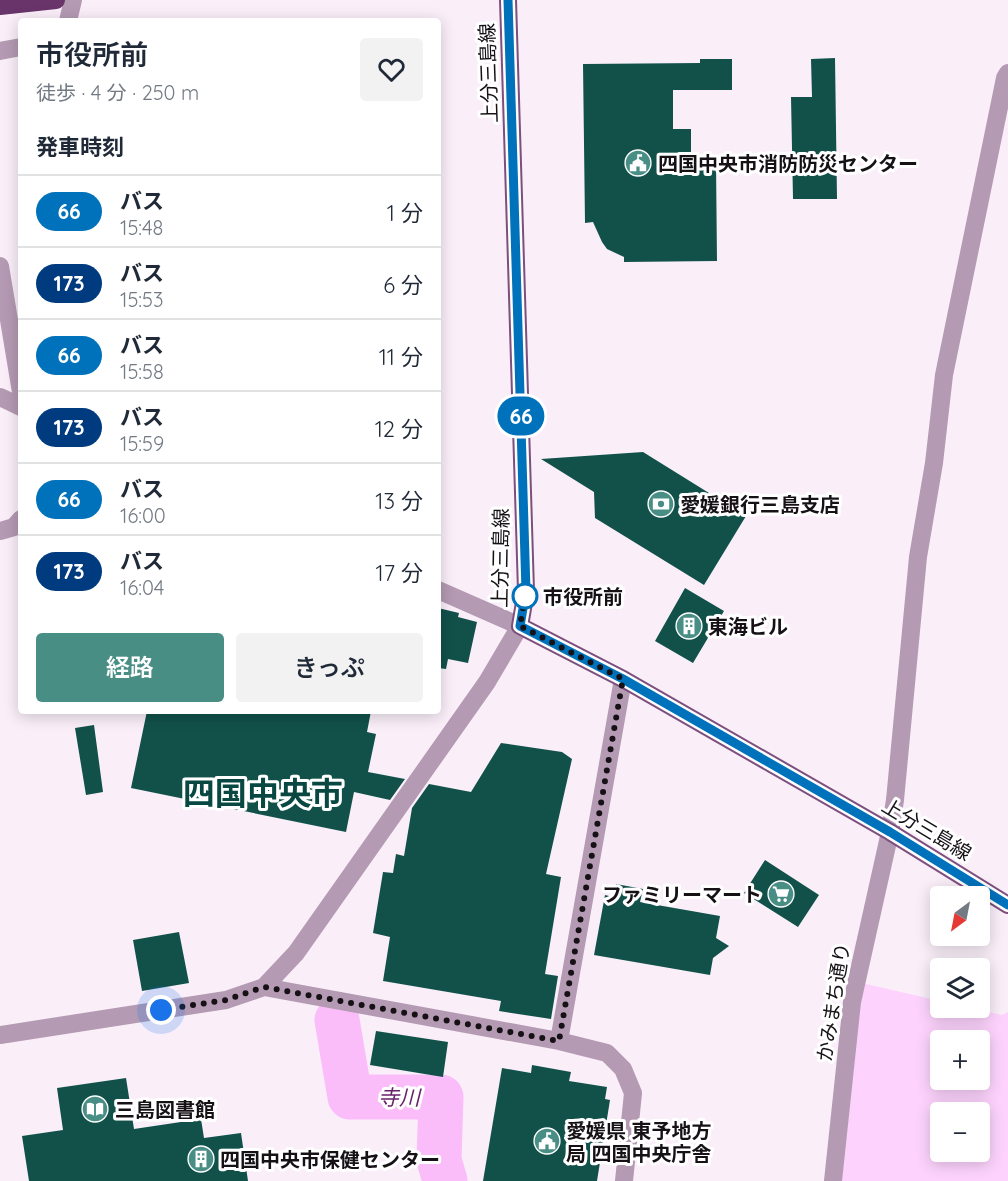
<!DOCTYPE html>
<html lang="ja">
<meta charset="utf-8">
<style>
body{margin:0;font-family:Quicksand,"Noto Sans JP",sans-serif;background:#f2f2f3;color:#1f2937;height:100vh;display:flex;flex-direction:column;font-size:22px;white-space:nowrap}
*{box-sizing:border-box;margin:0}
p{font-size:20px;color:#747a83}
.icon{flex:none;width:33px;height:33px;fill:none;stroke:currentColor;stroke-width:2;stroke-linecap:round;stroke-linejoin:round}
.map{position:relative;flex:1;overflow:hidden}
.side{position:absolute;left:18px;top:18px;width:423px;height:696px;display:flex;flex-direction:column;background:#fff;border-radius:6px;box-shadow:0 3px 15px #0003}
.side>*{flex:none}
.badge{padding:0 12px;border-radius:20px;font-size:21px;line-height:39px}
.needle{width:39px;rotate:212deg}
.buttons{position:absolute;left:930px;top:886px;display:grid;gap:12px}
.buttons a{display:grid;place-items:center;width:60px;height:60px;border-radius:6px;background:#fff;box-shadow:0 3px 15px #0003;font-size:30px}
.you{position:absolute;width:30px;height:30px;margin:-15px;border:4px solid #fff;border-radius:50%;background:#1a73e8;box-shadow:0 0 0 9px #1a73e833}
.map>.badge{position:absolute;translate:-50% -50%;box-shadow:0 0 0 3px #fff}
h2{padding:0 18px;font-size:22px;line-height:54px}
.round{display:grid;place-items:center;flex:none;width:63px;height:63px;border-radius:6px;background:#f2f2f3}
.overview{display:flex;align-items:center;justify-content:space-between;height:102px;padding:0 18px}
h1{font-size:28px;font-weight:600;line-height:45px}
.primary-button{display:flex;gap:12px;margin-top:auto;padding:12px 18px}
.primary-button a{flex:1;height:69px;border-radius:6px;background:#498e85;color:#fff;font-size:24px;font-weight:600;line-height:69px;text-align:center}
.primary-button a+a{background:#f2f2f3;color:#1f2937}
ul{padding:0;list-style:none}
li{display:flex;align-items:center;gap:18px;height:72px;padding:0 18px;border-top:2px solid #e0e1e3}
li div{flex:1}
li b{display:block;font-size:22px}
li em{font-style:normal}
li .badge{min-width:66px;font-weight:700;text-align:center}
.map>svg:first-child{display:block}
.green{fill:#fdd3fd;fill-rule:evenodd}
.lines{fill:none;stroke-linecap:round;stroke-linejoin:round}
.river{stroke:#fabdfa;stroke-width:45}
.building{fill:#11514a}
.minor{stroke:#b49ab3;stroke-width:18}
.major{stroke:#7d4f7d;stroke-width:18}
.highway{stroke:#683469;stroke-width:18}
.line-casing{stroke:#fff;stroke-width:14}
.line{stroke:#0072bc;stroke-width:9}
.walk{stroke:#151115;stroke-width:6;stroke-dasharray:0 10.8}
.stop-dot{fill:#fff;stroke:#0072bc;stroke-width:3}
.labels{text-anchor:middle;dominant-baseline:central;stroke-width:6;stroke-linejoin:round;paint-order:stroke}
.street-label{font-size:20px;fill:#151115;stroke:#fff}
.poi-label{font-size:20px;font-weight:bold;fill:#151115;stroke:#fff;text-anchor:start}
.stop-label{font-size:20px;font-weight:bold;fill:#151115;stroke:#fff;text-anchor:start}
.water-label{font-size:21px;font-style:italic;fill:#672269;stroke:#fff}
.town-label{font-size:32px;font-weight:bold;fill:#094842;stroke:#fff}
</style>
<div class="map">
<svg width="1008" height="1181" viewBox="0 0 1008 1181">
<rect width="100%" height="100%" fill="#faeff9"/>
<path class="green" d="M862 983 940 1001V1008H971L1002 1015 1008 1012V1181H842ZM940 1041H980V1080H940ZM940 1113H980V1152H940Z"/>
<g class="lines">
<path class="river" d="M337 1020 350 1097H441L439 1160 445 1181"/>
</g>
<path class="building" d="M835 58 837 199H793L791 97H812L811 59Z
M700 59H732V90H673V129H691V163H716L717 261 624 262V257L607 249 602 242 593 222 585 223 583 64 700 63Z
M643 452 746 516 704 585 595 518 594 492 541 459Z
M685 588 724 611 693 663 655 641Z
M438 608 459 613 458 617 477 622 468 663 448 659 446 669 438 668Z
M147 711H371L367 732 376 734 368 772 405 779 390 800 354 792 346 832 131 788Z
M94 725 103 792 86 795 75 728Z
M501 743 562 752 572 759 546 874 561 877 545 974 558 976 551 1019 499 1011 501 1001 383 981 390 937 373 933 383 872 393 873 396 854 404 856 412 808 429 784 471 792Z
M765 860 819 895 798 927 744 893Z
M616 884 643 889 640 902 720 916 716 938 729 946 713 958 710 975 594 955 605 895 613 897Z
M179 932 189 983 142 991 133 940Z
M376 1031 448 1042 443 1077 370 1065Z
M532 1065 571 1072 569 1081 607 1087 605 1099 610 1100 597 1181H483L502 1068 531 1073Z
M126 1078 134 1129 201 1119 204 1138 241 1133 248 1181H29L22 1136 63 1130 57 1088Z"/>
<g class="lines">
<path class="minor" d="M68 21 73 0
M0 51 21 47
M0 266 21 392
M0 397 21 407
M0 531 14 527 21 519
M264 987 559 1041 607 1053 623 1069 633 1093 624 1181
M0 1035 226 1000 264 987 296 953 487 682 520 626 438 590
M559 1041 623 679
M833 1181 852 1002 890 832 895 800 918 557 934 463 944 375 1005 78 1008 73"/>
<path class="major" d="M508 0 526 591 520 626 623 679 890 832 1008 905"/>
<path class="highway" d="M0 6 56 0"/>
</g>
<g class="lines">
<defs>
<path id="line" d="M508 0 526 591 520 626 623 679 890 832 1008 905"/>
</defs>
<use href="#line" class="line-casing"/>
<use href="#line" class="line"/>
<path class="walk" d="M161 1010 226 1000 264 987 559 1041 623 679 520 626 526 591 525 596"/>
</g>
<defs>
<symbol id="civic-disc" viewBox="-11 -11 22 22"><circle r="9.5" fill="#498e85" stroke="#fff"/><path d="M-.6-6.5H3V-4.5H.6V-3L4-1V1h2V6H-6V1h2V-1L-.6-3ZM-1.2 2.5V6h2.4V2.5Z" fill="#fff"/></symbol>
<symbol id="bank-disc" viewBox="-11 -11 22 22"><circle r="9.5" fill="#498e85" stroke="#fff"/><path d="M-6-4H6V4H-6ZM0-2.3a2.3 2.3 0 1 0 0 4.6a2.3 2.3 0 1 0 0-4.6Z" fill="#fff"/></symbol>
<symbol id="building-disc" viewBox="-11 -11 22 22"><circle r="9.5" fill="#498e85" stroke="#fff"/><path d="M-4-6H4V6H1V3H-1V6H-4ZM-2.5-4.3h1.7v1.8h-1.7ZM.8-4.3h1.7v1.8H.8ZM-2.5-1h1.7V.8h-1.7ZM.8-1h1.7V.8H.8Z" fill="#fff"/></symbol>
<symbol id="supermarket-disc" viewBox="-11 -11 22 22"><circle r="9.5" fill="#498e85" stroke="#fff"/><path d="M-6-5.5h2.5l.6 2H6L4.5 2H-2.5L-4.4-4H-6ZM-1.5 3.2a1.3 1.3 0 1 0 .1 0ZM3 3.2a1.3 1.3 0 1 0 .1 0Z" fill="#fff"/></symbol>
<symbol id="library-disc" viewBox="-11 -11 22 22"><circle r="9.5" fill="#498e85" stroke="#fff"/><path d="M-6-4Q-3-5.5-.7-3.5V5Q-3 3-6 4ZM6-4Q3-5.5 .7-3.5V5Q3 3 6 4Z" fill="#fff"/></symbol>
</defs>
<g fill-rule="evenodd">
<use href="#civic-disc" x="623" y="148" width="30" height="30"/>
<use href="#bank-disc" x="646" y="489" width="30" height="30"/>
<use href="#building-disc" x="674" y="611" width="30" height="30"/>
<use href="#supermarket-disc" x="766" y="879" width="30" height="30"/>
<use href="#library-disc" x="80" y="1094" width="30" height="30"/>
<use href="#civic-disc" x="532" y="1126" width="30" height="30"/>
<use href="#building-disc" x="186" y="1144" width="30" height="30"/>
</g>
<circle class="stop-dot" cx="525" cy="596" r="12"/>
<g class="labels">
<g class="street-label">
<text transform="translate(488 73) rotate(-92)">上分三島線</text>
<text transform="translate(500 558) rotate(-89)">上分三島線</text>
<text transform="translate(927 829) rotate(31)">上分三島線</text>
<text transform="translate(833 1002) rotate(-81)">かみまち通り</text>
</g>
<g class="poi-label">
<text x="658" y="163">四国中央市消防防災センター</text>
<text x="680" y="504">愛媛銀行三島支店</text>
<text x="708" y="626">東海ビル</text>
<text x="762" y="894" text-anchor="end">ファミリーマート</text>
<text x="115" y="1109">三島図書館</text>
<text x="566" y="1130">愛媛県 東予地方<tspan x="566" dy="23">局 四国中央庁舎</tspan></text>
<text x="220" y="1159">四国中央市保健センター</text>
</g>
<g class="stop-label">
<text x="543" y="596">市役所前</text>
</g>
<g class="water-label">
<text x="399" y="1097">寺川</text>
</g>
<g class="town-label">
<text x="263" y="793">四国中央市</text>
</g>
</g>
</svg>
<div class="buttons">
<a><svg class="needle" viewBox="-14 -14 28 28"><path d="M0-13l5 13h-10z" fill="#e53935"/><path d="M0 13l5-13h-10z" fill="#747a83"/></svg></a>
<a><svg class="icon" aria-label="layers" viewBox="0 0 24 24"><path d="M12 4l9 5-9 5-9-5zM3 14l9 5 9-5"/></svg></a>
<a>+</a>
<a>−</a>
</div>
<div class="you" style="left:161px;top:1010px"></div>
<b class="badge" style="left:521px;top:416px;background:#0072bc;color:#fff">66</b>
<section class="side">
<div class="overview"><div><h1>市役所前</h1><p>徒歩 · 4 分 · 250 m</p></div><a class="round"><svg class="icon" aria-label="heart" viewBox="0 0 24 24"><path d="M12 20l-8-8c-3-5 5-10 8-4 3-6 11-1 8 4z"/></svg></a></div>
<h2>発車時刻</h2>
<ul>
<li><span class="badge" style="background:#0072bc;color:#fff">66</span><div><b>バス</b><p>15:48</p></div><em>1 分</em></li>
<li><span class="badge" style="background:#003b80;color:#fff">173</span><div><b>バス</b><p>15:53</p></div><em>6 分</em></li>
<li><span class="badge" style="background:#0072bc;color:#fff">66</span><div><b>バス</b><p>15:58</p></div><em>11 分</em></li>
<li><span class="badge" style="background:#003b80;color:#fff">173</span><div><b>バス</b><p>15:59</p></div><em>12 分</em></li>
<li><span class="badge" style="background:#0072bc;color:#fff">66</span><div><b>バス</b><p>16:00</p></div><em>13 分</em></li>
<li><span class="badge" style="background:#003b80;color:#fff">173</span><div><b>バス</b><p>16:04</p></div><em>17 分</em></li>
</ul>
<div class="primary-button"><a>経路</a><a>きっぷ</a></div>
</section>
</div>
